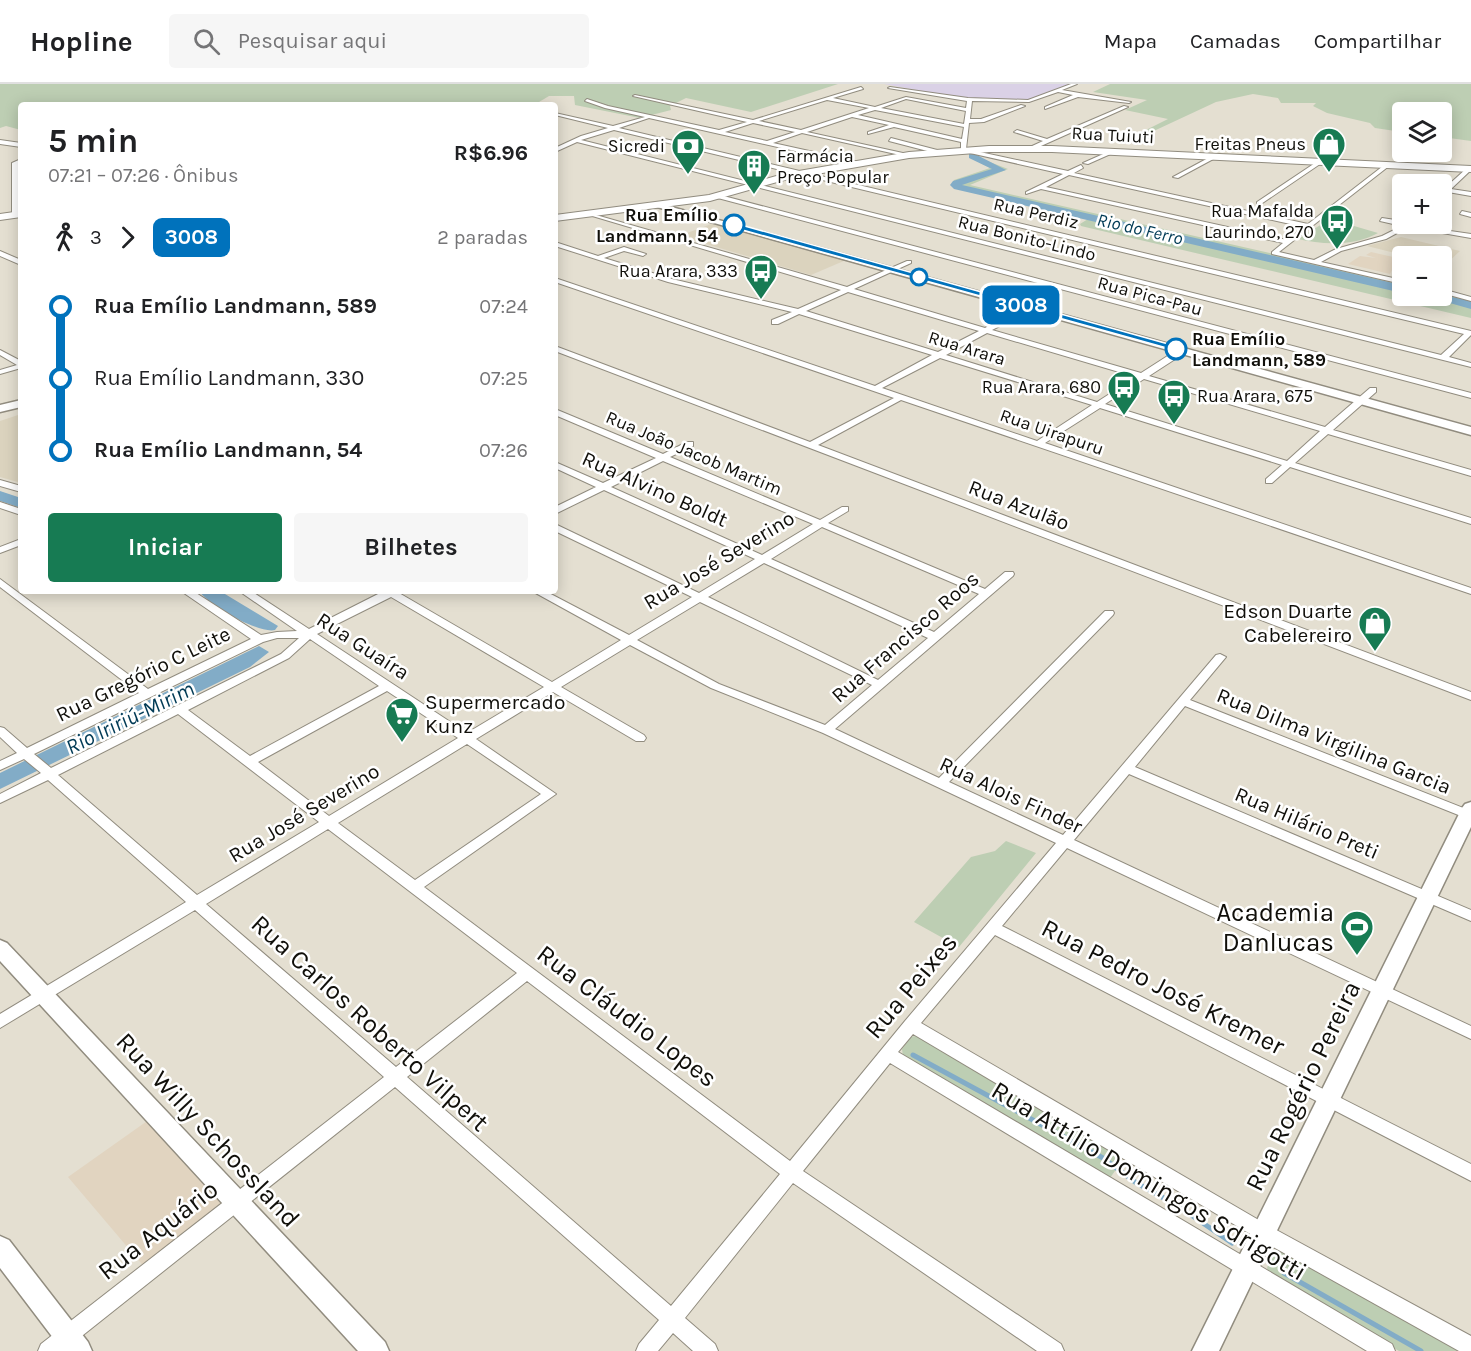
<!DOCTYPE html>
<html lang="pt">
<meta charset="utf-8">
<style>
body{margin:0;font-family:Karla,sans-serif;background:#f6f6f6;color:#202124;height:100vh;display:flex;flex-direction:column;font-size:22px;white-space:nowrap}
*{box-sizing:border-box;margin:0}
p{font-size:20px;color:#757577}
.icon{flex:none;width:33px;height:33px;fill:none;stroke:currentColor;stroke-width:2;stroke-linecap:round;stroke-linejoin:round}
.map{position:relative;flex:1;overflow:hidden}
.panel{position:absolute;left:18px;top:18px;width:540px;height:492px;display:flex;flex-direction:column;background:#fff;border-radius:6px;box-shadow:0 3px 15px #0003}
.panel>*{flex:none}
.badge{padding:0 12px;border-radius:9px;font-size:21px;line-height:39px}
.controls{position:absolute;left:1392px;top:18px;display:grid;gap:12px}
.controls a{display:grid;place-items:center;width:60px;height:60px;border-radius:6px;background:#fff;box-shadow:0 3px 15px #0003;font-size:30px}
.map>.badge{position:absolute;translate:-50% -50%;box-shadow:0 0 0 3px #fff}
.legs{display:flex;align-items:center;gap:9px;height:66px;padding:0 30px;font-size:20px}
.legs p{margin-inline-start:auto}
.overview{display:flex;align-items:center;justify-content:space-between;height:102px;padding:0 30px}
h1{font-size:33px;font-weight:700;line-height:45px}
.button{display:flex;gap:12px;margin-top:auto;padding:12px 30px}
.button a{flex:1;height:69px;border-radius:6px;background:#177b53;color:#fff;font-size:24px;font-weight:700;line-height:69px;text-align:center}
.button a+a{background:#f6f6f6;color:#202124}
ul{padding:0 30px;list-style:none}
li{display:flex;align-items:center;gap:21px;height:72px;font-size:22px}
li i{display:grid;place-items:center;width:9px;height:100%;margin:0 8px;background:currentColor}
li i::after{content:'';width:15px;height:15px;margin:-8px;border:4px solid;border-radius:50%;background:#fff}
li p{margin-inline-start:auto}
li:first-child i{background:linear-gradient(#0000 50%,currentColor 0)}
li:last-child i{background:linear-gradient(currentColor 50%,#0000 0)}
header{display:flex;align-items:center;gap:36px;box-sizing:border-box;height:84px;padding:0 30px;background:#fff;border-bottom:2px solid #e0e0e0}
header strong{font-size:28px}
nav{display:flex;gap:33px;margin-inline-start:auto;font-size:21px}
.search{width:420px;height:54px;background:#f6f6f6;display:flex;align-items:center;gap:15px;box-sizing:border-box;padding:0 21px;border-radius:6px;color:#757577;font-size:22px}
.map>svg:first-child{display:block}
.built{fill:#dbd3be}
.industrial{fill:#dad1e6}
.medical{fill:#e1d4c0}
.green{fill:#bdceb3}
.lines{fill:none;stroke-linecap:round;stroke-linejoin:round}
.stream{stroke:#82acc7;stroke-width:5}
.river{fill:#82acc7;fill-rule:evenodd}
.minor-casing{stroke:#918c7f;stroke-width:2}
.tertiary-casing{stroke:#918c7f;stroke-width:3}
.primary-casing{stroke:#918c7f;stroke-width:2}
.minor{fill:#fff;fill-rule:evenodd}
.tertiary{fill:#fff;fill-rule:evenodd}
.primary{fill:#fff;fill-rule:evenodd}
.line-1{fill:#0072bc;stroke:#fff;stroke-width:1.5}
.stop-1-dot{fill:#fff;stroke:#0072bc;stroke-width:3}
.labels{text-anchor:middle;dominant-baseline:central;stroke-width:5;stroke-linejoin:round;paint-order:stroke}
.far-street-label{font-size:18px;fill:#100f0a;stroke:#fff}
.far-poi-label{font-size:18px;fill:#100f0a;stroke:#fff;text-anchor:end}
.far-stop-label{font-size:18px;font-weight:bold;fill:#100f0a;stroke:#fff;text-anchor:end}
.far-water-label{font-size:18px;font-style:italic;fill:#003a55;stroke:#fff}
.street-label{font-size:21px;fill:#100f0a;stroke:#fff}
.poi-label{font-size:21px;fill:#100f0a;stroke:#fff;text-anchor:end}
.water-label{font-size:22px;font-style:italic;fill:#003a55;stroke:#fff}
.near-poi-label{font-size:26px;fill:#100f0a;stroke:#fff;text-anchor:end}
.near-street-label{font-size:26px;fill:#100f0a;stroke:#fff}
</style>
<header>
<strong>Hopline</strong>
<div class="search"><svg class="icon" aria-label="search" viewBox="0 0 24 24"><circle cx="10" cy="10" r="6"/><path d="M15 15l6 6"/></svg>Pesquisar aqui</div>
<nav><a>Mapa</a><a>Camadas</a><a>Compartilhar</a></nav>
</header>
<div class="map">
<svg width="1471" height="1267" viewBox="0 0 1471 1267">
<rect width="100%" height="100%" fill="#e4dfd1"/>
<path class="built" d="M714 139 846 176 811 191 679 152Z
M1401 153 1460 167 1444 182H1442V172H1407L1367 162Z
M21 330V399L0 393V337Z"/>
<path class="industrial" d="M884 0H1072L1029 16 965 15Z"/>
<path class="medical" d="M1371 168 1402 175V185L1392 186 1390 190 1348 180 1360 172 1376 174 1366 171Z
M150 1035 229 1120 146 1185 68 1093Z"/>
<path class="green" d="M0 0H838L751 28 686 14 670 22 671 26 640 34 575 21 574 12H549L534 21H21V46L6 42 0 44Z
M1110 0H1471V57L1442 53V28H1402V48L1375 44 1370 39 1327 29 1313 22 1316 19H1281L1278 14 1253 10 1216 18 1128 59 1122 58 1168 35 1125 26 1147 16 1093 8Z
M969 70 1008 85 970 101 1402 199V212H1442V208L1471 216V234L1081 142 1080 140 1088 135 951 102 954 96 990 84 969 73Z
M1330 135 1378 149C1355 162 1323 161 1298 155Z
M1006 757 1036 769 959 863 914 838 971 773 995 767Z
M919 951 1121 1073 1122 1077 1110 1094 903 972 902 965 911 953Z
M1283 1165 1466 1267H1399L1271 1194 1267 1184 1274 1168Z"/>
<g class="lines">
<path class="stream" d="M913 971 1103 1074 1135 1098 1178 1122 1232 1159
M1284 1189 1421 1267"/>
<path class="river" d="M969 70H975L1006 86 962 101 1402 201V209L954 105 950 101 953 97 992 85 969 74Z
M1442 211 1471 217V225L1425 212Z
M0 407 21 414V424L0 417Z
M199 507H220L278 542 275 546C258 550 209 521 199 507Z
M259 562 269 568 250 583 0 705V689Z"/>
<defs>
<path id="minor" d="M1071 0H1077L1062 6 1131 18 1129 19 1078 13 1045 25V23L1073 11 1058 8 1029 18 972 17 970 35H981L1021 21 1025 22 984 38 969 39 966 65 1068 87 1081 81 1083 84 1074 89 1308 140 1387 79 1389 82 1279 168 1314 176 1336 165 1382 152 1402 142 1380 137 1382 134 1402 137V140L1471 150V154L1408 143 1386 155 1341 167 1321 178 1402 196V200L1272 170V168L1283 159 1041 105 1026 110V108L1063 90 961 67V58L894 43 868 50V48L889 41 852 33 807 48 912 71 909 73 802 49 773 59 859 78 857 81 649 34 619 44 1471 247V251L1449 273 1471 279V283L577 58 555 68V64L581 52 608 44 555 31V29L613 42 645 33 605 24 585 17 587 15 608 22 719 46 747 38 633 12 635 11 753 36 861 3 863 5 833 14 875 23 906 13 966 24 967 17 888 4 890 3 968 14 1028 16ZM906 15 966 27 964 40 881 24ZM827 16 869 24 801 46 759 37ZM875 26 964 43 962 55 858 31ZM753 39 795 48 767 57 725 48ZM614 46 1464 250 1441 271 581 56ZM1069 91 1304 143 1287 156 1046 103Z
M1124 22 1128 23 1032 66 1030 63 1043 57 1014 48 1017 46 1047 55Z
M891 54 941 67 942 68 939 70 889 57Z
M0 56 21 59V63L0 60Z
M1110 67 1115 68 1088 80 1083 79Z
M1212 72 1217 73 1178 94 1173 93Z
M21 75V79L18 80V131L15 133 12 131V79Z
M1318 77 1323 78 1261 120H1257V118Z
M1467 84H1471V86L1451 105 1471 108V112L1448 108 1442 112V104H1445Z
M716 110 1471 309V314L714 113Z
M1462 127 1471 129V133L1460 130Z
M589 129 847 203 907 177H911V179L854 205 985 244 1042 213H1048V217L992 246 1141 289 1180 264H1186V268L1149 292 1325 343 1370 304H1376V308L1333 346 1471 386V392L1328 350 1295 379 1471 434V440L1290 383 1272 399H1266V395L1282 381 1100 324 1045 359 1471 504V510L901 316 818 361 1471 608V616L555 267V262L810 358 894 314 555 198V194L875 302 932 271 799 230 778 240H772V236L792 228 668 198 555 162V158L598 172 624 163 646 170 643 172 624 167 604 174 672 195 798 225 841 206 589 131ZM848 208 979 247 938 268 806 227ZM987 249 1136 293 1097 318 946 271ZM940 274 1092 321 1037 357 882 304ZM1144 295 1320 347 1287 377 1105 320Z
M0 167 21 176V181L0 172Z
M1442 205 1471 213V217L1442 209Z
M0 266 21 277V284L0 290V286L17 281 0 271Z
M555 325 663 370 687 358H693V362L670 373 820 436 842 423H848V427L828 439 985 505 1005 488H1013L1014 490 1013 492 835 645 939 694 1105 527H1113L1114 529 1113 531 949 698 1063 751 1216 571 1220 570 1226 573 1190 616 1471 727V736L1185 622 1135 683 1471 826V837L1129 690 1074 756 1471 942V955L1067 764 1002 842 1471 1080V1097L995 851 921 939 1269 1142 1471 1252V1267H1459L1257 1154 913 950 898 968 1392 1260 1395 1267H1367L890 979 803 1087 1061 1260 1064 1267H1037L793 1099 685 1234 715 1260 718 1267H693L673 1249 658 1267H636L639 1260 659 1236 395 1003 63 1267H38L41 1260 384 993 195 826 0 944V930L186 818 48 696 0 719V710L41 689 24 675 0 686V677L17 669 0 653V643L4 644 27 664 139 609 0 503V495L148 605 251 555 181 507H193L261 551 277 548 297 547 239 507H251L309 545 384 507H400L399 509 552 598 621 556 532 507H545L629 551 692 513 555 447V440L699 509 755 475 604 406 555 430V423L596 403 555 384V378L603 399 656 374 555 331ZM663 377 813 440 762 471 611 403ZM822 443 979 510 934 548 771 475ZM764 479 928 554 878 596 708 513ZM391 513 544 603 467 649 317 550ZM700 518 872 601 825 641 719 600 637 556ZM277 554H299L281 570 51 684 34 670 263 558ZM310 555 379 602 250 672 188 626 289 574ZM630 561 711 604 823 649 1056 759 905 937 790 1077 424 803 556 710 476 655 553 608 636 657H644L646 654 644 651 561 603ZM387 607 458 654 329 732 258 678ZM178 630 319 738 197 811 58 691ZM467 660 541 710 415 796 338 739ZM328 745 517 889 396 983 206 820ZM527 897 780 1090 671 1222 407 993Z
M0 396 21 402V408L0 402Z
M0 418 21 425V431L0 424Z
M21 455V461L0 469V463Z"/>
<path id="tertiary" d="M657 119 1471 343V351L657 123Z
M21 316V323L0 328V321Z
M1471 718V743L1219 1267H1192L1462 724 1465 720Z
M0 856 7 859 385 1258 389 1267H358L0 877Z
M0 1152 9 1156 88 1258 92 1267H63L0 1184Z"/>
<path id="primary" d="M989 62H1052L1471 82V88L1052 68H989L909 74 788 95 710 117 555 137V131L709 111 787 89 909 68Z
M21 127V133L0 136V130Z"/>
</defs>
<use href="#minor" class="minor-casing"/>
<use href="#tertiary" class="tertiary-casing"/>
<use href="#primary" class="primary-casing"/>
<use href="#minor" class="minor"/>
<use href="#tertiary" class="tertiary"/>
<use href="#primary" class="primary"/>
</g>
<path class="line-1" d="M734 139 1179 263 1180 265 1174 266 732 143Z"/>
<defs>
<symbol id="shop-pin" viewBox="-11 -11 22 30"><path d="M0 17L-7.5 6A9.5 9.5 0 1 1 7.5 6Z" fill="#177b53" stroke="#fff"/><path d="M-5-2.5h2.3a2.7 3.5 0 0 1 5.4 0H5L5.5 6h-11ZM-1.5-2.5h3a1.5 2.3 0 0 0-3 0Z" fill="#fff"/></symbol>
<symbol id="bank-pin" viewBox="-11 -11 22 30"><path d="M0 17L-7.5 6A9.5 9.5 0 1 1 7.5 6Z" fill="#177b53" stroke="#fff"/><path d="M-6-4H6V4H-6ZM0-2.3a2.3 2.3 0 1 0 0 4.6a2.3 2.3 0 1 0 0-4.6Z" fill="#fff"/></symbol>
<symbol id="building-pin" viewBox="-11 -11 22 30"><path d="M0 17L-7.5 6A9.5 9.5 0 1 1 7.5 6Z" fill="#177b53" stroke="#fff"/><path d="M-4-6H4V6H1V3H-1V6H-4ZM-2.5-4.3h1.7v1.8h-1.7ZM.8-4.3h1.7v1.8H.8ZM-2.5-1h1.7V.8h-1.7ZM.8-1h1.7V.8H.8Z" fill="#fff"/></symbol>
<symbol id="bus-pin" viewBox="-11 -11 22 30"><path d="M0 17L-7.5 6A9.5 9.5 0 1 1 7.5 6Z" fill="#177b53" stroke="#fff"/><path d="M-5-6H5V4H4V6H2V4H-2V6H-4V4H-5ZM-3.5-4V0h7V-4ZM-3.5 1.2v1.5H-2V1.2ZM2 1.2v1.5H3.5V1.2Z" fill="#fff"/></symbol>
<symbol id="supermarket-pin" viewBox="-11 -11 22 30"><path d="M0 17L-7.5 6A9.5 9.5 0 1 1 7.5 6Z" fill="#177b53" stroke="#fff"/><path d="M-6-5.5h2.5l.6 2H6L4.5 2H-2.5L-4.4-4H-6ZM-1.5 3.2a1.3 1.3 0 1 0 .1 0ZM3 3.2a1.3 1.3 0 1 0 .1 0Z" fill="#fff"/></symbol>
<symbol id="stadium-pin" viewBox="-11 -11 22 30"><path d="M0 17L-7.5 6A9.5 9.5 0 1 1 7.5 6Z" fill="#177b53" stroke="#fff"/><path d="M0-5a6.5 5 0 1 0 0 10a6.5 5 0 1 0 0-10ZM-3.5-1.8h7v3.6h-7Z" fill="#fff"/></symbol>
</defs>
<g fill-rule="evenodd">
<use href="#shop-pin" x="1310" y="41" width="38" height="52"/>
<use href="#bank-pin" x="669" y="43" width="38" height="52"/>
<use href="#building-pin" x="735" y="63" width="38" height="52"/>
<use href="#bus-pin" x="1318" y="118" width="38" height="52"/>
<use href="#bus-pin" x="742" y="168" width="38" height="52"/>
<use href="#bus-pin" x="1105" y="284" width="38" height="52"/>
<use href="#bus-pin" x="1155" y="293" width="38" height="52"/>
<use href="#shop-pin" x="1356" y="520" width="38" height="52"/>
<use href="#supermarket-pin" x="383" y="611" width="38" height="52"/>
<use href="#stadium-pin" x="1338" y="824" width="38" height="52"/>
</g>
<g class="stop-1-dot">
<circle cx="734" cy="141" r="10"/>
<circle cx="919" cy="193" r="8"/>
<circle cx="1176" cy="265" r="10"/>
</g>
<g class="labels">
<g class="far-street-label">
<text transform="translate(1113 51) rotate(3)">Rua Tuiuti</text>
<text transform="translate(1036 129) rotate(13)">Rua Perdiz</text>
<text transform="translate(1027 154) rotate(14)">Rua Bonito-Lindo</text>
<text transform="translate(1150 212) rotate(15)">Rua Pica-Pau</text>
<text transform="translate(967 264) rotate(17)">Rua Arara</text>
<text transform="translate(1052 348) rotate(19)">Rua Uirapuru</text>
<text transform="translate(694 369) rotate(23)">Rua João Jacob Martim</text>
</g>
<g class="far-poi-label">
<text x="1306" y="60">Freitas Pneus</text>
<text x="665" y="62">Sicredi</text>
<text x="777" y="72" text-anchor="start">Farmácia<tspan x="777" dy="21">Preço Popular</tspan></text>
<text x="1314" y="127">Rua Mafalda<tspan x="1314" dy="21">Laurindo, 270</tspan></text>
<text x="738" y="187">Rua Arara, 333</text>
<text x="1101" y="303">Rua Arara, 680</text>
<text x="1197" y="312" text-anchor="start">Rua Arara, 675</text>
</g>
<g class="far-stop-label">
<text x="718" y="131">Rua Emílio<tspan x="718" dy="21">Landmann, 54</tspan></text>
<text x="1192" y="255" text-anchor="start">Rua Emílio<tspan x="1192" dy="21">Landmann, 589</tspan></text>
</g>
<g class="far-water-label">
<text transform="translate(1140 145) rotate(13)">Rio do Ferro</text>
</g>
<g class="street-label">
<text transform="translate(655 405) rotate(24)">Rua Alvino Boldt</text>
<text transform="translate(1019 421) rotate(21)">Rua Azulão</text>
<text transform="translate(719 476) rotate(-31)">Rua José Severino</text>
<text transform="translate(905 553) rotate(-41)">Rua Francisco Roos</text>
<text transform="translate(363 562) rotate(33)">Rua Guaíra</text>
<text transform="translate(143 590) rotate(-26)">Rua Gregório C Leite</text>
<text transform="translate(1334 657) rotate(22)">Rua Dilma Virgilina Garcia</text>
<text transform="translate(1011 711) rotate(25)">Rua Alois Finder</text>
<text transform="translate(304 729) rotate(-31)">Rua José Severino</text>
<text transform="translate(1307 739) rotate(23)">Rua Hilário Preti</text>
</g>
<g class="poi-label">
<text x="1352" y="527">Edson Duarte<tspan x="1352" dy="24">Cabelereiro</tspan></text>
<text x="425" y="618" text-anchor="start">Supermercado<tspan x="425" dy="24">Kunz</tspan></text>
</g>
<g class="water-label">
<text transform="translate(130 634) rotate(-26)">Rio Iririú-Mirim</text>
</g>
<g class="near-poi-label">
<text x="1334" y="828">Academia<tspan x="1334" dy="30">Danlucas</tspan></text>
</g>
<g class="near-street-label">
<text transform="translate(911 902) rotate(-50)">Rua Peixes</text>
<text transform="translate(1163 903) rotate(27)">Rua Pedro José Kremer</text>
<text transform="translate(627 932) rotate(37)">Rua Cláudio Lopes</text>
<text transform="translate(370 939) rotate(42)">Rua Carlos Roberto Vilpert</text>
<text transform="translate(1303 1002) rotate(-64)">Rua Rogério Pereira</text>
<text transform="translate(208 1046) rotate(47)">Rua Willy Schossland</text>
<text transform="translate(1149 1097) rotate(31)">Rua Attílio Domingos Sdrigotti</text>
<text transform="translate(158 1146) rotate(-38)">Rua Aquário</text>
</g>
</g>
</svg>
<div class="controls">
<a><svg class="icon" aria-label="layers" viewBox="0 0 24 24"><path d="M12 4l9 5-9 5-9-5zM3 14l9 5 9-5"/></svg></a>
<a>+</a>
<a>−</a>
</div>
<b class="badge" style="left:1021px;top:221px;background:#0072bc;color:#fff">3008</b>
<section class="panel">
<div class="overview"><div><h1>5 min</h1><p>07:21 – 07:26 · Ônibus</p></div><b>R$6.96</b></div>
<div class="legs"><svg class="icon" aria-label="walk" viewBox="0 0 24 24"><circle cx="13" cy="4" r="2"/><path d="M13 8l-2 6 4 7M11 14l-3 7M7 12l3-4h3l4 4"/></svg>3<svg class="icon" aria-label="forward" viewBox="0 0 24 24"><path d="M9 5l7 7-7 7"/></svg><b class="badge" style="background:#0072bc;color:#fff">3008</b><p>2 paradas</p></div>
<ul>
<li><i style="color:#0072bc"></i><b>Rua Emílio Landmann, 589</b><p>07:24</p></li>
<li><i style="color:#0072bc"></i><span>Rua Emílio Landmann, 330</span><p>07:25</p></li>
<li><i style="color:#0072bc"></i><b>Rua Emílio Landmann, 54</b><p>07:26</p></li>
</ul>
<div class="button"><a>Iniciar</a><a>Bilhetes</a></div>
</section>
</div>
